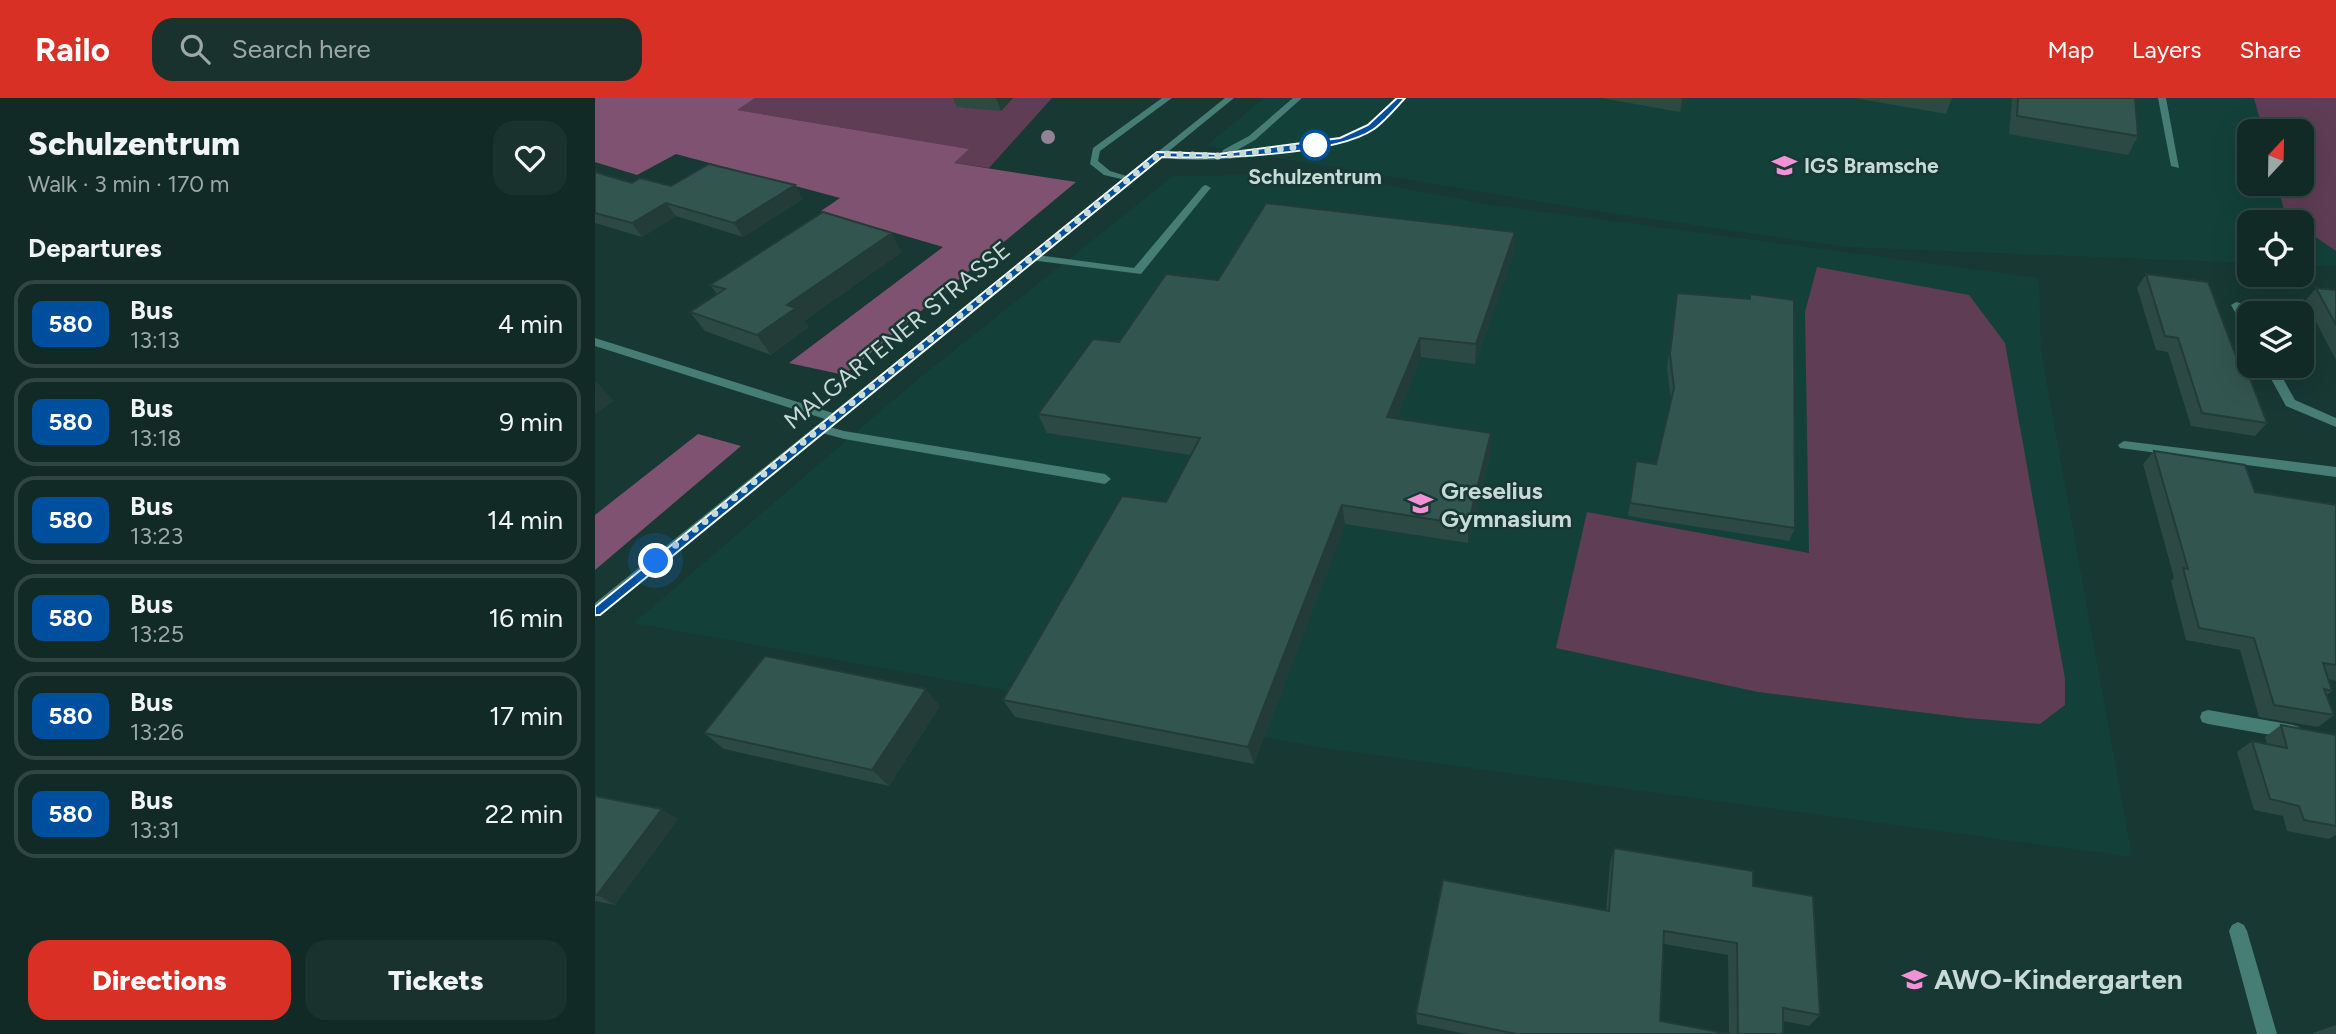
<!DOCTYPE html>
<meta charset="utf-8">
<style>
body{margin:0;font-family:Figtree,sans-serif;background:#1a322e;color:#f1f3f6;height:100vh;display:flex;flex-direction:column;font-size:26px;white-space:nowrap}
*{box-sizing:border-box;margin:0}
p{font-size:23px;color:#9ca7a7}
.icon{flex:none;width:38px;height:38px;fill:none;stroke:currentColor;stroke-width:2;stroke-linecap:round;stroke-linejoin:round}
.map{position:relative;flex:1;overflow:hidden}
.details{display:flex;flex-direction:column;background:#112a26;width:595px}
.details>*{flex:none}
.badge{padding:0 14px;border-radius:10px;font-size:24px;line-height:46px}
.needle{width:46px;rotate:22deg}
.fabs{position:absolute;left:1642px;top:21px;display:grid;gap:14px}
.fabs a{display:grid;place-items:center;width:77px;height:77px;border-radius:14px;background:#112a26;box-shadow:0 7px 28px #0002,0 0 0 2px #304643;font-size:35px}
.you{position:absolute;width:35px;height:35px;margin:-18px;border:5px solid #fff;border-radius:50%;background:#1a73e8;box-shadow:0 0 0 10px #1a73e833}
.map>.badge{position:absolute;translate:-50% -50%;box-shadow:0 0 0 4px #fff}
h2{padding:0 28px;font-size:26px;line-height:63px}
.round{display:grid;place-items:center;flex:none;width:74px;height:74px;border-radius:21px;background:#1a322e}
.summary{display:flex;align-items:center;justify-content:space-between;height:119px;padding:0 28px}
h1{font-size:33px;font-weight:800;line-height:52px}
.button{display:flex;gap:14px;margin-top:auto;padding:14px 28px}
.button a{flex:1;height:80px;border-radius:21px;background:#d93025;color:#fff;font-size:28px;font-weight:800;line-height:80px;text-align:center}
.button a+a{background:#1a322e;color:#f1f3f6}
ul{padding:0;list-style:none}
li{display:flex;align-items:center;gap:21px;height:88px;margin:0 14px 10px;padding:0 14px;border:4px solid #304643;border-radius:21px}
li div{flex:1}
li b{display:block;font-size:26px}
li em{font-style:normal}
li .badge{min-width:77px;font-weight:700;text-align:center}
header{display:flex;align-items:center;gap:42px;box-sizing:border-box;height:98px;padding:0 35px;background:#d93025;color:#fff}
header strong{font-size:33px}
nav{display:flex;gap:38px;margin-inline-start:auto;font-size:24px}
.search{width:490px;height:63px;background:#1a322e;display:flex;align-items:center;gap:18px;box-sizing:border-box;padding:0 24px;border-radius:21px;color:#9ca7a7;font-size:26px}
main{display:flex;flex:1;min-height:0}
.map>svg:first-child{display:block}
.built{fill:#13413a;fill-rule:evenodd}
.green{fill:#5f3d55}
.forest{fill:#7f5271}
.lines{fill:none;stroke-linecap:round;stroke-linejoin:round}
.service{fill:#467d74;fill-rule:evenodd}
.minor{fill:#467d74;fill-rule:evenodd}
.tertiary{fill:#467d74;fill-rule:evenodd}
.tree{fill:#948397}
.wall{fill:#2c4944;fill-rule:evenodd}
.shaded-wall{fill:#243c37}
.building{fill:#33554f;stroke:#243c37;stroke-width:2}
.line{fill:#004e9e;stroke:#fff;stroke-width:2}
.walk{stroke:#c7dad6;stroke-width:7;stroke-dasharray:0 12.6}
.stop-dot{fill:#fff;stroke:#004e9e;stroke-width:3.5}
.labels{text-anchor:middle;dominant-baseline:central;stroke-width:5;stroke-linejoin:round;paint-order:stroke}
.far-poi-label{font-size:21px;font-weight:bold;fill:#c7dad6;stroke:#173833;text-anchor:start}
.far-stop-label{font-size:21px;font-weight:bold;fill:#c7dad6;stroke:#173833}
.street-label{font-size:24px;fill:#c7dad6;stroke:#173833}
.poi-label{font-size:24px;font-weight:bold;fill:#c7dad6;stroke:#173833;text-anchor:start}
.near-poi-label{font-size:28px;font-weight:bold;fill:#c7dad6;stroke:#173833;text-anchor:start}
</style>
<header>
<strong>Railo</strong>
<div class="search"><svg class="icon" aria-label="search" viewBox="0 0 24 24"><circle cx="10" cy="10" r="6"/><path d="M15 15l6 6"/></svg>Search here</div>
<nav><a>Map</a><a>Layers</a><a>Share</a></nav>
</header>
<main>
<section class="details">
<div class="summary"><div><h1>Schulzentrum</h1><p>Walk · 3 min · 170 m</p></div><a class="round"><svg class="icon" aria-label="heart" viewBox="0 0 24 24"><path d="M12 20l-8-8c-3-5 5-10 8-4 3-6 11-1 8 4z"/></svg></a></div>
<h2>Departures</h2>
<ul>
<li><span class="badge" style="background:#004e9e;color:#fff">580</span><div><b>Bus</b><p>13:13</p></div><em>4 min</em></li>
<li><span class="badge" style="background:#004e9e;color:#fff">580</span><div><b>Bus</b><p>13:18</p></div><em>9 min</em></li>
<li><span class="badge" style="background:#004e9e;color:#fff">580</span><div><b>Bus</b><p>13:23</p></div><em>14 min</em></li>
<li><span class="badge" style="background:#004e9e;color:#fff">580</span><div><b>Bus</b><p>13:25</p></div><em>16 min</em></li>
<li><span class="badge" style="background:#004e9e;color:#fff">580</span><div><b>Bus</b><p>13:26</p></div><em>17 min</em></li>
<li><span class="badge" style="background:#004e9e;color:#fff">580</span><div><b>Bus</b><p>13:31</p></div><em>22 min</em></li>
</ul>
<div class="button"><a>Directions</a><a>Tickets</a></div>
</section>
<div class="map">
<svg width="1741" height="936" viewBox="0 0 1741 936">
<rect width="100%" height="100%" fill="#173833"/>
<path class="built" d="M669 0H1741V168L1706 167V124H1654V165L1250 149 1001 113 611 48ZM1654 33H1706V86H1654Z
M736 76 890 106 1444 180 1446 253 1537 759 735 651 39 525 317 286 578 78Z"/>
<path class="green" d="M160 0H457L394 70 359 65 373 51 141 12Z
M1659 0H1741V153L1706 129V124L1691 119 1682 86H1706V33H1668Z
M1222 169 1374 197 1410 245 1470 581V607L1445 626 1372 620 1163 594 961 550 992 414 1214 455 1210 214Z"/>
<path class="forest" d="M0 0H160L142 12 374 51 359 65 481 84 249 277 194 265 348 149 226 113 245 100 81 56 42 77 0 64Z
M103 336 146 348 0 472V417Z"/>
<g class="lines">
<path class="service" d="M567 0H577L505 53 503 63 515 73 535 79V83L509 77 495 66 498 50Z
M698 0H707L660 42 637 55C675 52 730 51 764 32 778 24 789 12 800 0H809C798 14 785 28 769 37 740 52 587 72 560 56L565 53 627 55 628 52 654 38Z
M1563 0H1571L1584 70 1576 68Z
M611 87 616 90 614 92 546 176 435 162 430 159 435 156 539 170 608 88Z
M224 326 249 333 510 376 516 381 510 386 249 341 220 333 218 330Z"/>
<path class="minor" d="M1641 204 1645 205 1654 220V233L1650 232 1636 207Z
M0 240 241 316 243 319 237 323 233 322 0 248Z
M1669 268H1681L1700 302 1741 320V329L1691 308Z
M1529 343 1741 369V379L1525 350 1523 347Z
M1613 612 1698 627 1704 629 1706 634 1704 639 1698 641 1613 626 1607 624 1605 619 1607 614Z
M1643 824 1649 827 1652 833 1682 936H1662L1634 833 1637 827Z"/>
<path class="tertiary" d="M630 0H639L5 517 0 519V505Z"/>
</g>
<circle class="tree" cx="453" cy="39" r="7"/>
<path class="wall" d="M358 0H418L406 13 362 9Z
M1006 0H1092L1085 14Z
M1259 0H1357L1351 16Z
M1417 0H1540L1543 38 1533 57 1414 36Z
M0 74 37 85 208 101 148 139 81 118 47 139 0 125Z
M920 134 919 154 880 266 826 259 801 321 896 354 873 445 750 426 659 666 420 619 408 602 571 404 596 357 452 335 443 316 524 244 623 182Z
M307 154 209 223 214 229 176 257 110 233 95 214 122 196 115 187Z
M1551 176 1648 277 1672 325 1660 338 1596 328 1573 254 1561 252 1542 190Z
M1721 190 1741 192V262L1710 203Z
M1082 195 1154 201 1155 196 1200 430 1194 443 1033 418 1041 363 1061 366 1076 303 1072 270Z
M1559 353 1660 394 1741 407V583L1734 581 1737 593 1732 597 1739 617 1723 629 1664 619 1645 552 1591 542 1576 483 1579 480 1548 366Z
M345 608 294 688 129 651 109 635Z
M1686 627 1741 637V737L1734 741 1692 733 1688 718 1659 712 1642 654 1657 643 1672 646 1670 639Z
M0 698 83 721 20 807 0 803Z
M1019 750 1158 788 1225 917 1214 928 1188 923V936H871L822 926 821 915 1011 813 1015 765ZM1069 846 1133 857 1134 936 1065 923Z
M1741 927V936H1718V935Z"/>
<path class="shaded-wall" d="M401 0H418L406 13Z
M1087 0H1092L1085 14Z
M200 87 208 101 148 139 139 125Z
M71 105 81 118 47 139 37 125Z
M920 134 919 154 880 266 881 246Z
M297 135 307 154 209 223 214 229 176 257 162 237 192 207Z
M825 240 826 259 794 339 792 319Z
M2 284 19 303 0 316V285Z
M896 335V354L873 445V427Z
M747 407 750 426 659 666 653 649Z
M331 591 345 608 294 688 277 672Z
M67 711 83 721 20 807 2 797Z"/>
<path class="building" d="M1423 0H1540L1543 38 1422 18Z
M114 66 200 87 139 125 71 105 37 125 0 115V74L37 85 45 80 76 88Z
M671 105 920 134 881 246 825 240 792 319 896 335 873 427 747 407 653 649 408 602 527 398 571 404 605 340 443 316 498 241 524 244 571 176 623 182Z
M228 114 297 135 192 207 201 210 162 237 95 214 130 191 115 187Z
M1551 176 1613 184 1648 277 1654 278 1672 325 1607 315 1583 240 1570 238Z
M1721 190 1741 192V227Z
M1082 195 1155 201V196L1199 202 1200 430 1035 405 1041 363 1061 366 1079 290 1075 256Z
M1559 353 1650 367 1660 394 1741 407V567L1728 565 1737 593 1729 591 1739 617 1679 607 1659 540 1604 530 1588 470 1593 471Z
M170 558 331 591 277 672 109 635Z
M1686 627 1741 637V728L1709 722 1704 708 1675 701 1657 643 1692 650Z
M0 698 67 711 2 797H0Z
M1019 750 1158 773V788L1218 798 1225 917 1188 910V936H1143L1142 845 1069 833 1065 923 1135 936H921L821 915 848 782 1014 813Z"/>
<path class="line" d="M802 0H810C801 10 790 23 779 31 740 58 616 61 567 59L5 517H0V509L562 54 624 56 745 40 773 27Z"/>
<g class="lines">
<path class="walk" d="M61 463 565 56 624 58 720 47"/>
</g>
<defs>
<symbol id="school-bare" viewBox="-9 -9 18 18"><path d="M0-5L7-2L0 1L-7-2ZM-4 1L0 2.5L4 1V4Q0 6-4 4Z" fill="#f391d6" stroke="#173833" stroke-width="2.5" paint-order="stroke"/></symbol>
</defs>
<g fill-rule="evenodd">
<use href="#school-bare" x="1172" y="50" width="35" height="35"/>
<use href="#school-bare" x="808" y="388" width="35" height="35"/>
<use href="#school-bare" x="1302" y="864" width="35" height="35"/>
</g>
<circle class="stop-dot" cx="720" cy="47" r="14"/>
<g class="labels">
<g class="far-poi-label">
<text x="1209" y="67">IGS Bramsche</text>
</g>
<g class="far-stop-label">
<text x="720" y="78">Schulzentrum</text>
</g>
<g class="street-label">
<text transform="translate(302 237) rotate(-39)">MALGARTENER STRASSE</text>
</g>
<g class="poi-label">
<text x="846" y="392">Greselius<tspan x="846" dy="28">Gymnasium</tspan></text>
</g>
<g class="near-poi-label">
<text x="1339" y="881">AWO-Kindergarten</text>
</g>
</g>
</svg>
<div class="fabs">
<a><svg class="needle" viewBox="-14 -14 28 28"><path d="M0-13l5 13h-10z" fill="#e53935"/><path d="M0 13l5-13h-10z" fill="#9ca7a7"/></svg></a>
<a><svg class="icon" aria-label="locate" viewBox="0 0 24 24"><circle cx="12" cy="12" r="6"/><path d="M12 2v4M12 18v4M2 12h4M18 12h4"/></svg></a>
<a><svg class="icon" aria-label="layers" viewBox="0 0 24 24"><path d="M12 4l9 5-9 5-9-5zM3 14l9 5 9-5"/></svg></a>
</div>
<div class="you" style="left:61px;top:463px"></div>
</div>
</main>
